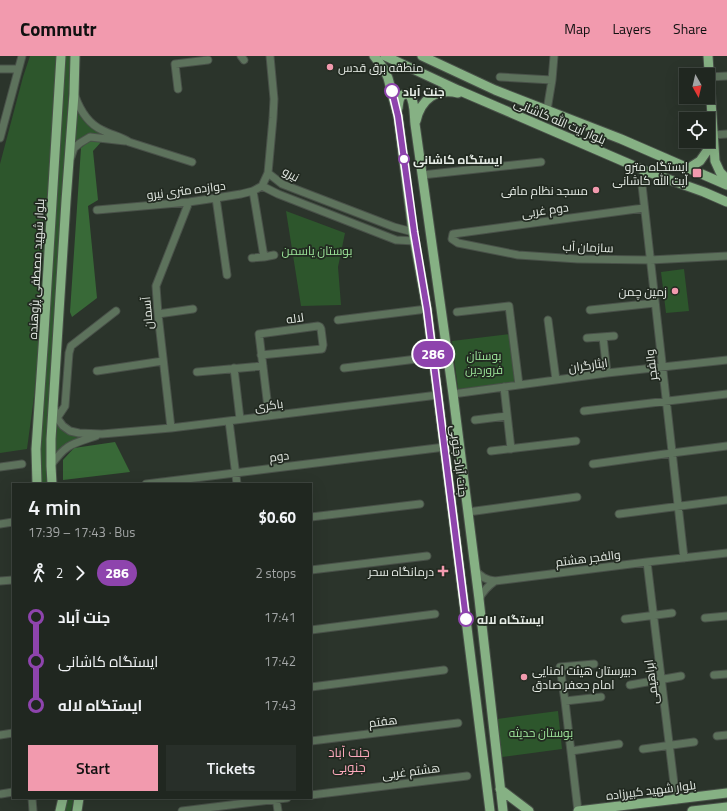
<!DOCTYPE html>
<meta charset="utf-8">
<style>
body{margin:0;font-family:"Titillium Web",Cairo,sans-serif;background:#282f29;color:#f1f3f6;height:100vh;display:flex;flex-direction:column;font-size:15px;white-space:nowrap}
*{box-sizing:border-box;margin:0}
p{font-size:13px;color:#a2a5a5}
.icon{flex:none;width:22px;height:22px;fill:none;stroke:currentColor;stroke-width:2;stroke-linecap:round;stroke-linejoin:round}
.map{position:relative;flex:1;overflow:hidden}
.sheet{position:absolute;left:12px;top:427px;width:300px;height:316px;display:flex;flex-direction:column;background:#202720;border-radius:0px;box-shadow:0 4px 16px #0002,0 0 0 1px #3d443e}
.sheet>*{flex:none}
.badge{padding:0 8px;border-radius:13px;font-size:14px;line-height:26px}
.needle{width:26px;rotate:172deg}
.controls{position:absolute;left:679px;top:12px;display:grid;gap:8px}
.controls a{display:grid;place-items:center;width:36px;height:36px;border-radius:0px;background:#202720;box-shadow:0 4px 16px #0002,0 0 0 1px #3d443e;font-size:20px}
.map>.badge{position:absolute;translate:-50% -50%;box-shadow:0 0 0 2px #fff}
.legs{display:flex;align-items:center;gap:6px;height:44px;padding:0 16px;font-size:13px}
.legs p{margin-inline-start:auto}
.head{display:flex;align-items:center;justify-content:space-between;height:68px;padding:0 16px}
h1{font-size:22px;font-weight:600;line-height:30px}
.action{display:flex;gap:8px;margin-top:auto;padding:8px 16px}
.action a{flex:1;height:46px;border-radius:0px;background:#f29aae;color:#111;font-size:16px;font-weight:600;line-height:46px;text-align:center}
.action a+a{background:#282f29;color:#f1f3f6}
ul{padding:0 16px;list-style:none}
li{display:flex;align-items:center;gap:14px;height:44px;font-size:15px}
li i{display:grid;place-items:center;width:6px;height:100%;margin:0 5px;background:currentColor}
li i::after{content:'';width:10px;height:10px;margin:-5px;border:3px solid;border-radius:50%;background:#202720}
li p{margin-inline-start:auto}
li:first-child i{background:linear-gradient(#0000 50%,currentColor 0)}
li:last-child i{background:linear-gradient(currentColor 50%,#0000 0)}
header{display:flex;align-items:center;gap:24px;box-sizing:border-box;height:56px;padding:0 20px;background:#f29aae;color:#111}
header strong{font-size:19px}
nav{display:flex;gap:22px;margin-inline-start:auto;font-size:14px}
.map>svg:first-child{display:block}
.green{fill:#2d562c}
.forest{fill:#386937}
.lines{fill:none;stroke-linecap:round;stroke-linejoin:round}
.minor-casing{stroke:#495149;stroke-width:9}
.major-casing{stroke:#495149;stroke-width:11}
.minor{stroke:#5d725c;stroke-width:7}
.major{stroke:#86b184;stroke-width:9}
.line-1-casing{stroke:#fff;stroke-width:9}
.line-1{stroke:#8e44ad;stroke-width:6}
.poi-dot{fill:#f29aae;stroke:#222a21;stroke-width:1.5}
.stop-1-dot{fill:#fff;stroke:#8e44ad;stroke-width:2}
.labels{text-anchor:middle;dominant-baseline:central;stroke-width:3.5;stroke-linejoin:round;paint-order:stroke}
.poi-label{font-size:12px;fill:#e5ebe5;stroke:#222a21;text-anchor:end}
.stop-label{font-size:12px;font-weight:bold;fill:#e5ebe5;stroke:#222a21;text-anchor:start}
.street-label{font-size:12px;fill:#e5ebe5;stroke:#222a21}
.park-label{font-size:12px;fill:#9ce499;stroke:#222a21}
.neighbourhood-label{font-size:13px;fill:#fba8bb;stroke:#222a21}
</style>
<header>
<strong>Commutr</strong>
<nav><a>Map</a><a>Layers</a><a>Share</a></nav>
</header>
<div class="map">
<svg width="727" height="755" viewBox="0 0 727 755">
<rect width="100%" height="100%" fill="#2b342b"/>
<path class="green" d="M30 0H57C49 107 46 214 36 321 34 345 30 369 27 393L0 397V108L23 21Z
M64 0H71L48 358 46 398 47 428H41L39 399Z
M77 51 83 60 119 82C99 78 94 75 75 86Z
M286 155 345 177 338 211 341 249 301 250Z
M684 213 689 255 666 257 661 216Z
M510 278 516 326 458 333 452 285Z
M57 364 60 370 94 380C76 384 65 384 55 400Z
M558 655 562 693 502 701 497 663Z
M67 742H74L71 755H64Z"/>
<path class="forest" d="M91 84 102 85 93 95 98 144 88 150 97 242 72 261 70 256 81 92 88 86Z
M115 386 130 416 63 424V404L74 392Z"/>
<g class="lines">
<defs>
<path id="minor" d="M241 0 244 4
M0 13H18
M500 21 552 24
M709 21 727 20
M178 33 175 8 208 4
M75 40C80 54 89 68 102 74 111 79 120 80 129 86L192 106
M547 54 552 24 554 0
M713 79 727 78
M0 82 22 0
M71 101 74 92 80 87 90 81 125 85
M648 116 643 124 642 129 684 502
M268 117 282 128 394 171 413 176
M422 119 541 106
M262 130 278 138 396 184 415 185
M216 142 227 219
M644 152 453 178 452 183 458 187 518 199 578 203 650 204 727 200
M97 154 189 146 216 142 241 138 253 135 262 130 268 117 273 62 274 43 270 0
M264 201 274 199
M252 202 264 201 253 135
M590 254 655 247
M457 256 509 250 519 329
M158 258 193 253
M338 264 427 253
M548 264 556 324
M603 281 607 317
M587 282 614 280
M261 299 322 293 323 289 321 273 320 271 318 270 259 278 269 360
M234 312 240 363
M344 312 433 301
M97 315 163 305
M197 316 263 310
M504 331 511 393
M453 338 607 317 727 304
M54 352 57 362 63 370 70 375 79 377 102 378 171 372 438 339
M584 355 727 338
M57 362 65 350 69 297 71 290 116 255
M475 364 507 360
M229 365 237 428
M171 372 158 258 156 230 189 146
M491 395 576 385
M593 408 672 397 727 390
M51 409C66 388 72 388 96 380
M0 411 22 408
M146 428 445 391
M468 456 577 441
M619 458 727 444
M311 461 420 448
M0 468 13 466
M647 506 676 744
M311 514 427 500
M475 514C481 521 486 524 495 525L647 506 727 497
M0 525 13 524
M479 543C483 535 488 530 495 525
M705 562 727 560
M625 563 672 557
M311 574 435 558
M714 619 727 618
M630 629 681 620
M311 631 444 614
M565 645 601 641
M0 679 13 677
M717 680 727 679
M311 685 458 667
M643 693 694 686
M571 695 619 688
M1 738 13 736
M311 739 467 720
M32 742 33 755
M276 742 278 755
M182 755 287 742
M578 755 565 645 560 611 594 608"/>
<path id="major" d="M374 0 384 13 388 22 398 60 413 176 427 253 490 755
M385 0 458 34 648 116 704 136 727 146
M422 0 495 34 621 83 727 129
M708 0 715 105 720 116 727 123
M398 52C399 44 399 37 409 38 415 45 414 59 415 68L453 338 479 543 503 755
M416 65C421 43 436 32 458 37
M689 112 700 105 707 95 712 82
M37 428 36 393 44 277 61 0
M52 428 51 410V383L66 145 74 38 75 0
M500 733 529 755
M60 755 63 742
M77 755 79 742
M578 755 727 737
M692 755 727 751"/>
</defs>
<use href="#minor" class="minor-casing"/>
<use href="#major" class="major-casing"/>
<use href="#minor" class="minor"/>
<use href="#major" class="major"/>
</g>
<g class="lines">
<defs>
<path id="line-1" d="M392 35 398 60 414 176 427 253 466 563"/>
</defs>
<use href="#line-1" class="line-1-casing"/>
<use href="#line-1" class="line-1"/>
</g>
<g class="poi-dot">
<circle cx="330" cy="11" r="4"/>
<rect x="692" y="112" width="10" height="10" rx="2"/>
<circle cx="596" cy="134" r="4"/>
<circle cx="675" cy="235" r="4"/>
<path d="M441 509h4v4h4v4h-4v4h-4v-4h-4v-4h4z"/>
<circle cx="524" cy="621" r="4"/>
</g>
<g class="stop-1-dot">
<circle cx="392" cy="35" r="7"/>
<circle cx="404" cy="103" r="5"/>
<circle cx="466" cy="563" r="7"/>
</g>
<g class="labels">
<g class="poi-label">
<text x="338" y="11" text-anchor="start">منطقه برق قدس</text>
<text x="688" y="110">ایستگاه مترو<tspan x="688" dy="14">آیت الله کاشانی</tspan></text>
<text x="588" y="134">مسجد نظام مافی</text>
<text x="667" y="235">زمین چمن</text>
<text x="434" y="515">درمانگاه سحر</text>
<text x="532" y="614" text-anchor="start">دبیرستان هیئت امنایی<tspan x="532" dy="14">امام جعفر صادق</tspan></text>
</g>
<g class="stop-label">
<text x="403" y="35">جنت آباد</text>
<text x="413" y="103">ایستگاه کاشانی</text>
<text x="477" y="563">ایستگاه لاله</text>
</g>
<g class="street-label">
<text transform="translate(560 65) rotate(23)">بلوار آیت الله کاشانی</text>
<text transform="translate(291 118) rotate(29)">نیرو</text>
<text transform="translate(186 134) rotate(-7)">دوازده متری نیرو</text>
<text transform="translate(545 154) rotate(-8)">دوم غربی</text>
<text transform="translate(588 191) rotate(2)">سازمان آب</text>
<text transform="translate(36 213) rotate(-87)">بلوار شهید مصطفی پژوهنده</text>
<text transform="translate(147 257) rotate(-95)">آسمان</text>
<text transform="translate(295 262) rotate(-8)">لاله</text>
<text transform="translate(588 309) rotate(-8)">ایثارگران</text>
<text transform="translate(651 309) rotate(-97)">والفجر</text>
<text transform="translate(269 349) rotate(-7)">باکری</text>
<text transform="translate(279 400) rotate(-7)">دوم</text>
<text transform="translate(459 405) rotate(83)">جنت آباد جنوبی</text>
<text transform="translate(588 502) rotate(-7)">والفجر هشتم</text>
<text transform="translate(651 626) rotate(-97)">ابراهیمی</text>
<text transform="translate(383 665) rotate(-7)">هفتم</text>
<text transform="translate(411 715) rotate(-7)">هشتم غربی</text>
<text transform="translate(651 734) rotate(-7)">بلوار شهید کبیرزاده</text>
</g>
<g class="park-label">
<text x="317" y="194">بوستان یاسمن</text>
<text x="484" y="299">بوستان<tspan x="484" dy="14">فروردین</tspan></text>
<text x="541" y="676">بوستان حدیثه</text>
</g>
<g class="neighbourhood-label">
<text x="349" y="696">جنت‌ آباد<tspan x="349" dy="15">جنوبی</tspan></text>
</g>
</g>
</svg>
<div class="controls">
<a><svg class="needle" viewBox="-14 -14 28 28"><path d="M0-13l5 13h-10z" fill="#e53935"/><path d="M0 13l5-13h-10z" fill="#a2a5a5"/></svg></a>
<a><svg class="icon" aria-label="locate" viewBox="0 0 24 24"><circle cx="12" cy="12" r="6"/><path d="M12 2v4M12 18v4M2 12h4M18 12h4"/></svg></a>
</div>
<b class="badge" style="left:433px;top:298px;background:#8e44ad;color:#fff">286</b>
<section class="sheet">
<div class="head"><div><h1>4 min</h1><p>17:39 – 17:43 · Bus</p></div><b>$0.60</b></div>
<div class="legs"><svg class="icon" aria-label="walk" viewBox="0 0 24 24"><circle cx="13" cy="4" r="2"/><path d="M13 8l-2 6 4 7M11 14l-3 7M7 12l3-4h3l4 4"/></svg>2<svg class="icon" aria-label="forward" viewBox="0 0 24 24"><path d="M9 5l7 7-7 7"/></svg><b class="badge" style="background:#8e44ad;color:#fff">286</b><p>2 stops</p></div>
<ul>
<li><i style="color:#8e44ad"></i><b>جنت آباد</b><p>17:41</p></li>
<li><i style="color:#8e44ad"></i><span>ایستگاه کاشانی</span><p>17:42</p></li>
<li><i style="color:#8e44ad"></i><b>ایستگاه لاله</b><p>17:43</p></li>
</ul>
<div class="action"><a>Start</a><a>Tickets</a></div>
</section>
</div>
